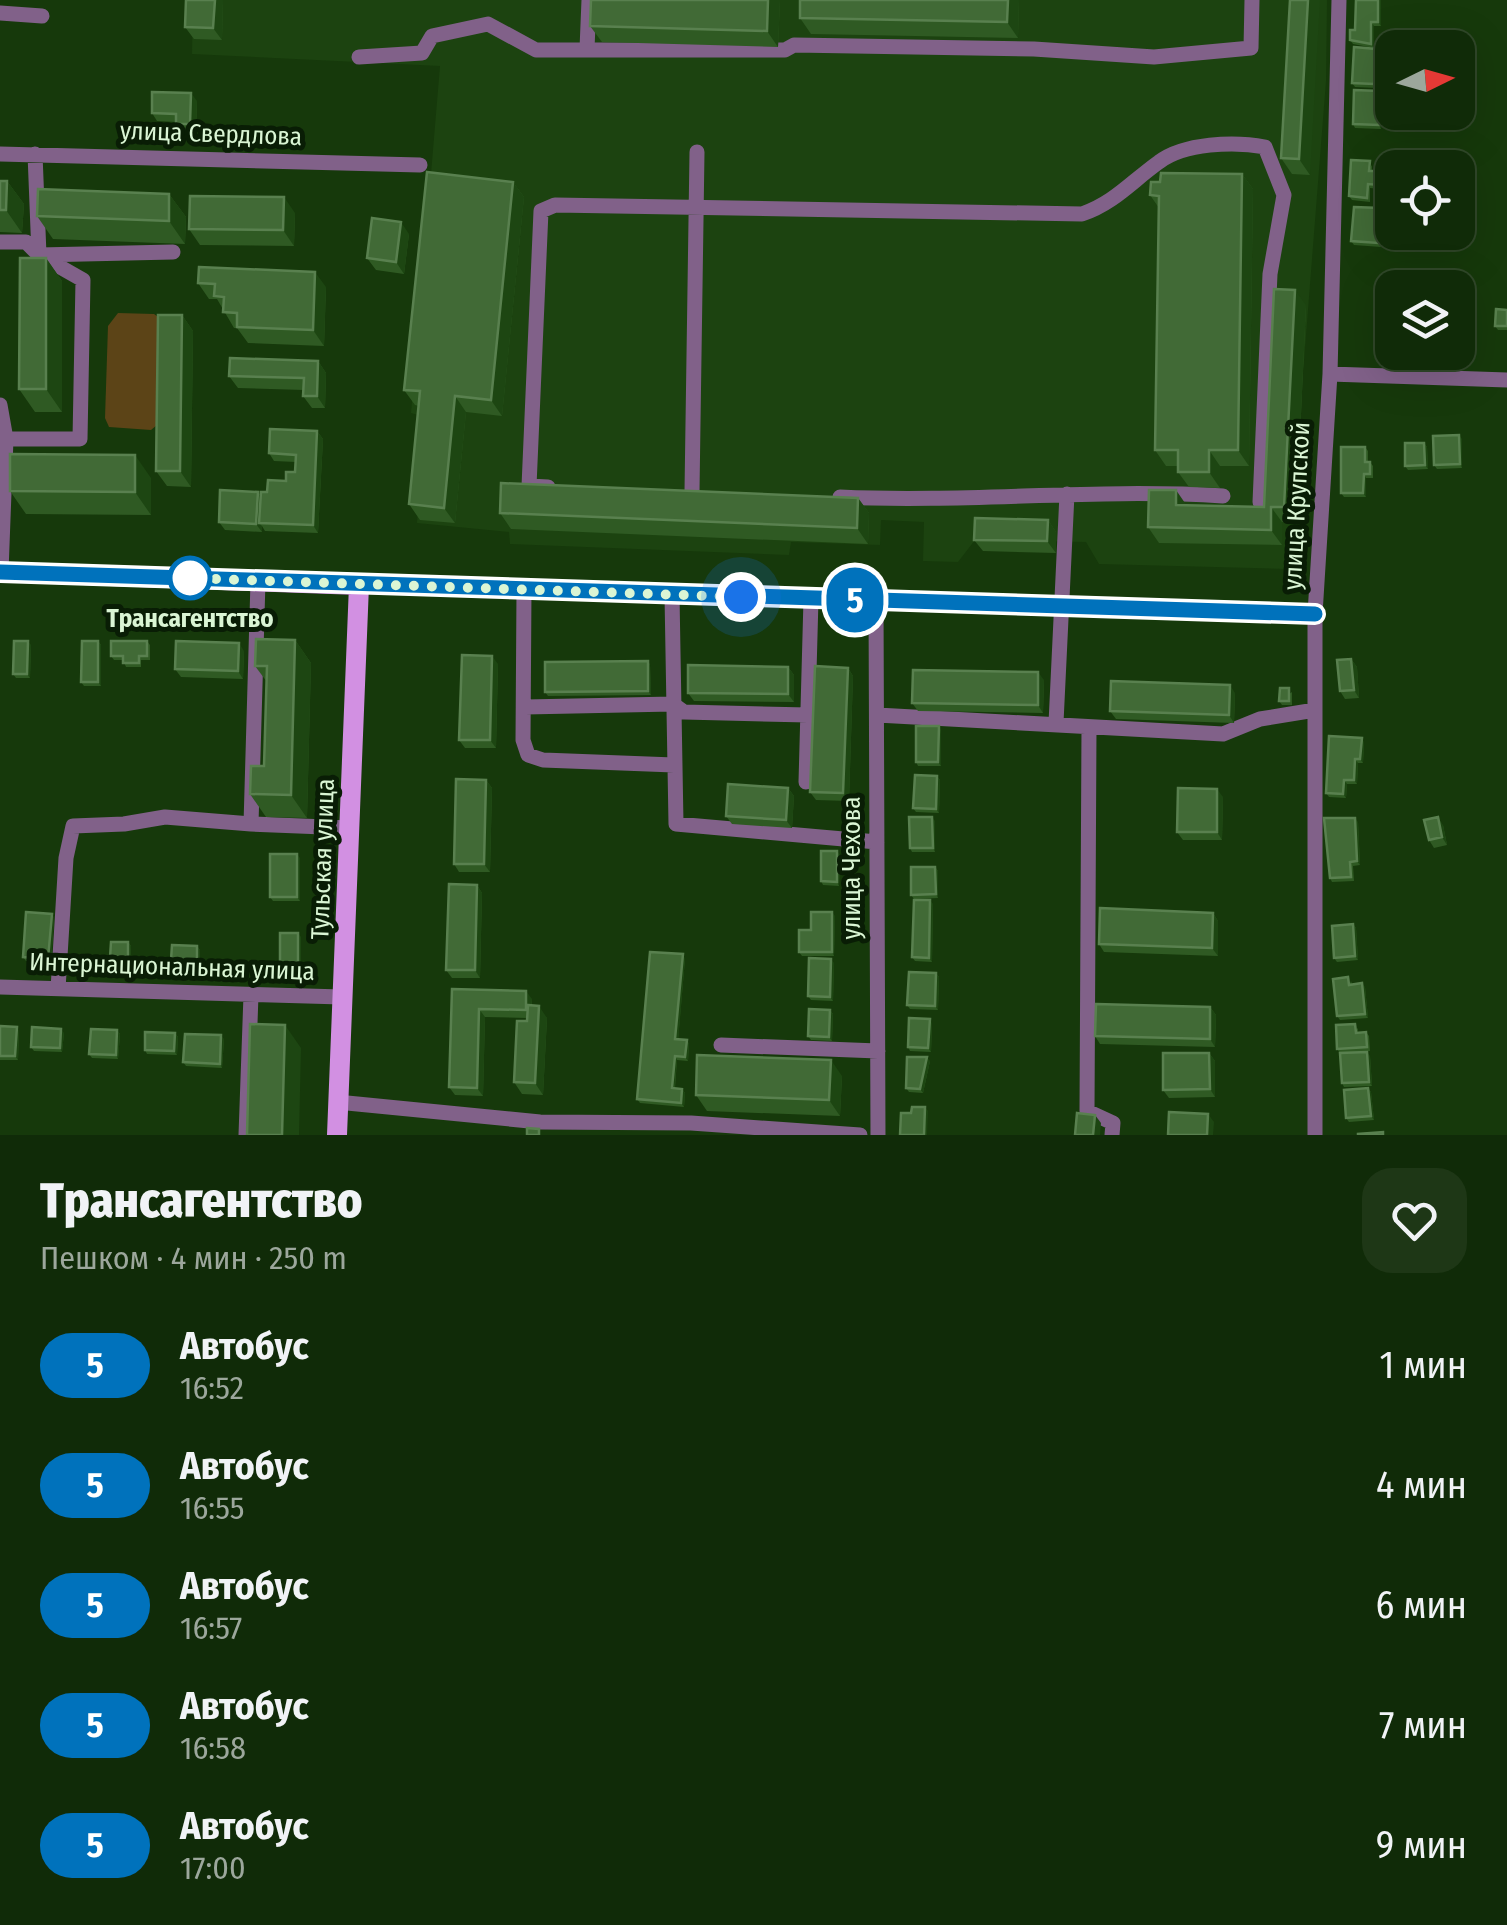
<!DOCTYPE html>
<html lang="ru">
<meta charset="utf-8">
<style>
body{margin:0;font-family:"Fira Sans Condensed",sans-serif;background:#1e3716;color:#f1f3f6;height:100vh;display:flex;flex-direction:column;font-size:38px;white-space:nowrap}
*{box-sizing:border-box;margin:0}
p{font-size:32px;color:#9ca79c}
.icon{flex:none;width:55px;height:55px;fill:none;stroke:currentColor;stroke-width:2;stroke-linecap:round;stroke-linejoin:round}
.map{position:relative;height:1135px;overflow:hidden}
.details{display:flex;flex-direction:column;background:#102b08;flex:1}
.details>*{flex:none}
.badge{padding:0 20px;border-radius:32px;font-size:35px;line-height:65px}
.needle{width:65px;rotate:85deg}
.buttons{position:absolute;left:1375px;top:30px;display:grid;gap:20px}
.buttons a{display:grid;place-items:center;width:100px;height:100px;border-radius:20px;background:#102b08;box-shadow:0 10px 40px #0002,0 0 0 2px #304729;font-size:50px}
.you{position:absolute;width:50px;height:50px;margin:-25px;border:8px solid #fff;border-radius:50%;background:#1a73e8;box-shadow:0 0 0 15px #1a73e833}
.map>.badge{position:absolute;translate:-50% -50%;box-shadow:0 0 0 5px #fff}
.round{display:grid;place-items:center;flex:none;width:105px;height:105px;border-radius:30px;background:#1e3716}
.summary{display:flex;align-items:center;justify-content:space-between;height:170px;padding:0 40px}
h1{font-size:48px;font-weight:800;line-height:75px}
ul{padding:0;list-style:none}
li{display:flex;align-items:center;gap:30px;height:120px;padding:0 40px}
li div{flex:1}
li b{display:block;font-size:38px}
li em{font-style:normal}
li .badge{min-width:110px;font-weight:700;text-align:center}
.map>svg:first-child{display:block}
.built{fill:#1c4310}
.green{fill:#5c4417}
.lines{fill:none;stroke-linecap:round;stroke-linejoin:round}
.minor{stroke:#816189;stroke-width:15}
.major{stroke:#d290e2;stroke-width:20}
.wall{fill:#2f5a23}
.shaded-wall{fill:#1d4612}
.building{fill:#416a36;stroke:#59804f;stroke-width:2.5}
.line-casing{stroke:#fff;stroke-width:22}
.line{stroke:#0072bc;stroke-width:15}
.walk{stroke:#daf5d4;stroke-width:10;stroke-dasharray:0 18}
.stop-dot{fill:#fff;stroke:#0072bc;stroke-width:5}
.labels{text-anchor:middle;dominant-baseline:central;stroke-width:10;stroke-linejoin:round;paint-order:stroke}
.street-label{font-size:25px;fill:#daf5d4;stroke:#091d05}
.stop-label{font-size:25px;font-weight:bold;fill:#daf5d4;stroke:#091d05}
</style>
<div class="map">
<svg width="1507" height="1135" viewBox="0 0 1507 1135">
<rect width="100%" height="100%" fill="#16390b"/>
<path class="built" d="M193 0H1327L1326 81 1301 399 1296 559 1288 569 1099 564 1086 542 975 540 958 562 923 561 924 522 881 520 880 545 791 542 789 555 510 544 509 532 417 523 425 417 411 413 440 66 192 54Z"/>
<path class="green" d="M118 313 154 314 161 319 164 419 151 430 109 427 105 418 108 326Z"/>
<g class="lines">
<path class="minor" d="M0 13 42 16
M587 49 589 0
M359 57 422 53 432 36 488 24 536 50H785L794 45 1034 49 1154 57 1251 48 1252 0
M0 154 420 165
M0 242H26L39 255 173 252
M1330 374 1507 380
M0 405 6 439
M548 487 529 486 541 211 555 205 1082 214C1114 203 1131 182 1159 162 1184 143 1234 141 1265 147L1284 195 1270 274 1260 502
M692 491 697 152
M840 497C968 503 1095 488 1223 496
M1 572 6 439H80L83 280 39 255 35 154
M258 581 251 824 349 828
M359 585 1315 614
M524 590 523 740 528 755 543 760 674 765
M672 595 676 824 877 842
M876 601 878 1135
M525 707 673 704 684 712 808 715
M877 715 1223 734 1260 719 1315 710
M1056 723 1067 494
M1089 728 1087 1111 1113 1123 1112 1135
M806 782 811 599
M0 987 342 997
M58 989 66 858 73 826 124 824 165 817 251 824
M721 1045 878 1051
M337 1102 540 1122 691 1123 860 1135
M246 1135 251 995
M1315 1135V614L1330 374 1339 0"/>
<path class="major" d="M0 572 359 585 337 1135"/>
</g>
<path class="wall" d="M223 0 222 40 194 39 185 27Z
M591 0H780L778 47 602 42 590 26Z
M1019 0 1018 38 811 34 800 18Z
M1290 0 1310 175 1292 174 1281 158Z
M1381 0V26H1374V48L1353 44 1350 40 1355 30Z
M1379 53 1377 88 1355 87 1352 83Z
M1380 91 1383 95 1381 129 1355 128 1353 124Z
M197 101 196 132H181L176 122 157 121 152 113Z
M1372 165V171L1382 175 1381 189 1370 188V202L1352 200 1349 196Z
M1242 174 1253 189 1249 466H1220V488L1189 487 1178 472V466H1166L1155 450 1159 208 1150 195Z
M0 181H7L24 204 22 233 0 232Z
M513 182 524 197 502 416 466 412 455 523 420 520 409 504 419 406 415 405 404 390Z
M169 194 186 217 185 244 53 239 37 216Z
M1380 208 1383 212 1381 247 1354 245 1351 241Z
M295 213 294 246 200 245 189 229Z
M409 234 404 274 376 270 367 258Z
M46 258 62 281V412H35L19 389Z
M198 283 326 287 324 346 248 343 237 328H234L217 299H209Z
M1306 305 1296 523 1282 522V545L1159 543 1148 527 1187 505 1264 507Z
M1507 310V330H1498L1495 326Z
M182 315 193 331 191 487 167 486 156 471Z
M318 361 326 373 325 408H312L303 396 304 390 238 388 229 376Z
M317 431 323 439 318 533 265 531 262 526V532L225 530 219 522 258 492 261 496 286 481 295 472 296 462 274 461 269 453Z
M1462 439V468L1437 469 1434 465Z
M1424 443 1427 447 1428 469 1408 470 1405 466Z
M1365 447 1368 451V462H1370L1373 466V478H1366V497H1344L1341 493Z
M151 478V515L26 514 10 491Z
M858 498 869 513 868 544 511 529 500 513Z
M1048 520 1056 532V553L983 551 974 540Z
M295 640 311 663 307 818 266 817 250 794 264 766 267 682 255 666Z
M98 641 101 645V686H84L81 682Z
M147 641 150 645V660H141V667H126L123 660H114L111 656Z
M31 645 30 678H16L13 674Z
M244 651 243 679 181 677 175 669Z
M1351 659 1357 667 1359 698 1345 699 1340 691Z
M648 661 650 665 651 695 548 696 545 692Z
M498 664 496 748H465L459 740Z
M788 667 794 675V702L694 701 688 693Z
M848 668 853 676 849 801 816 800 810 792Z
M1044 680 1043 713 918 711 912 703Z
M1292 692V705H1282L1279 701Z
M1235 693 1234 723 1116 719 1110 711Z
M941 730V766H918L916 762Z
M1364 742 1363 763H1358L1357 784H1347L1346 798 1329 797 1326 793Z
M937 776 940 780 939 813 916 812 913 808Z
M486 780 492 788 490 872H459L454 864Z
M788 788 794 796 792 828 732 824 726 816Z
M1223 797 1222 840H1183L1177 832Z
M935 821V852H912L910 848Z
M1358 822 1360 865 1353 866 1354 881 1332 882 1330 878Z
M1443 825 1447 845 1434 848 1429 840Z
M840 855 839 886 823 885 821 881Z
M300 858V901H273L270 897Z
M935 867 938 871V898L914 899 911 895Z
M477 885 482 893 480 978H452L446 970Z
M933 904 932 962 915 961 912 957Z
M1213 913 1218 921V956L1104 952 1099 944Z
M52 914 54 918 51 963 26 961 23 957Z
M835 916 834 956H802L799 952 811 930Z
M1353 924 1356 928 1358 960 1337 962 1334 958Z
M301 937V967H283L280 963Z
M128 942 131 946 130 963 113 962 110 958Z
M197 946 200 950 199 965 174 964 171 960Z
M685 959 678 1040H687L689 1044 688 1061 677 1060 675 1088 682 1089 685 1093 684 1107 640 1103 637 1099Z
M834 963 833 1001 811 1000 808 996Z
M936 973 939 977 938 1010 910 1009 907 1005Z
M1351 981 1352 984 1365 987 1368 1018 1340 1020 1337 1016Z
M452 989 532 999V1006L547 1018 543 1095 522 1094 514 1082 527 1018 485 1017 483 1096 455 1095 449 1087Z
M1210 1007 1216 1015 1215 1047 1100 1044 1095 1036Z
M830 1010 833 1014 832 1041 811 1040 808 1036Z
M932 1023 931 1052 910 1051 908 1047Z
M0 1026 19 1031 18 1060H0Z
M1358 1028V1033L1366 1032 1369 1036 1370 1051 1340 1053 1337 1049Z
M117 1030 120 1034 118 1059 92 1058 89 1054Z
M64 1033 62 1052 34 1051 31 1047Z
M175 1033 178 1037 177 1055 147 1054 145 1050Z
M224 1039 222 1068 186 1066 183 1062Z
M1209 1053 1215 1061V1097L1169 1098 1163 1090Z
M1370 1056 1372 1086 1344 1087 1342 1083Z
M930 1061 923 1093 909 1092 906 1088Z
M842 1076 840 1116 707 1111 696 1095Z
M1368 1088 1371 1092 1374 1120 1349 1122 1346 1118Z"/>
<path class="shaded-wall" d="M215 0H223L222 40 213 28Z
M768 0H780L778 47 767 31Z
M1008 0H1019L1018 38 1007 22Z
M1308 0H1320L1310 175 1299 159Z
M1378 0H1381V26L1378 22Z
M1371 22 1374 26V48L1371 44Z
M1376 49 1379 53 1377 88 1374 84Z
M1380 91 1383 95 1381 129 1379 125Z
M191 93 197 101 196 132 190 124Z
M1380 171 1382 175 1381 189 1379 185Z
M1242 174 1253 189 1249 466 1238 450Z
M7 181 24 204 22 233 6 210Z
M513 182 524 197 502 416 491 400Z
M169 194 186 217 185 244 169 221Z
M284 197 295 213 294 246 283 230Z
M1380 208 1383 212 1381 247 1378 243Z
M401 222 409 234 404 274 396 262Z
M46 258 62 281V412L46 389Z
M315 272 326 287 324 346 313 330Z
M1295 290 1306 305 1296 523 1284 507Z
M182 315 193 331 191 487 180 471Z
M318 361 326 373 325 408 317 396Z
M455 396 466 412 455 523 444 508Z
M317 431 323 439 318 533 313 525Z
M1459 435 1462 439V468L1460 464Z
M1424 443 1427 447 1428 469 1425 465Z
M1209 450 1220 466V488L1209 472Z
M135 455 151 478V515L135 492Z
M1364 474 1366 478V497L1363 493Z
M1176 490 1187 506 1176 505Z
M258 492 263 500 259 523 262 526V532L256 524Z
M858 498 869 513 868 544 857 528Z
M1271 507 1282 522V545L1271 530Z
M1048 520 1056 532V553L1047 541Z
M295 640 311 663 307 818 291 795Z
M28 641 31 645 30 678 27 674Z
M98 641 101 645V686L98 682Z
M239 643 244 651 243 679 238 671Z
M492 656 498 664 496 748 490 740Z
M1351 659 1357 667 1359 698 1354 690Z
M648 661 650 665 651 695 648 691Z
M788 667 794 675V702L788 694Z
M848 668 853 676 849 801 843 793Z
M1038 672 1044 680 1043 713 1038 705Z
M1230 685 1235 693 1234 723 1229 715Z
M939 726 941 730V766L938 762Z
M1362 738 1364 742 1363 763 1360 759Z
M1355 759 1358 763 1357 784 1354 780Z
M937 776 940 780 939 813 936 809Z
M486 780 492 788 490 872 484 864Z
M1344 780 1347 784 1346 798 1343 794Z
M788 788 794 796 792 828 786 820Z
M1217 789 1223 797 1222 840 1217 832Z
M932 817 935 821V852L933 848Z
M1438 817 1443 825 1447 845 1442 837Z
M1355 818 1358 822 1360 865 1357 861Z
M837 851 840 855 839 886 837 882Z
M297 854 300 858V901L297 897Z
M935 867 938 871V898L936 894Z
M477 885 482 893 480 978 475 970Z
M930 900 933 904 932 962 929 958Z
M832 912 835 916 834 956 832 952Z
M1213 913 1218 921V956L1212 948Z
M52 914 54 918 51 963 48 959Z
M1353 924 1356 928 1358 960 1355 956Z
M298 933 301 937V967L298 963Z
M128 942 131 946 130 963 128 959Z
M197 946 200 950 199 965 197 961Z
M683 954 685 959 678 1043 675 1039Z
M831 959 834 963 833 1001 830 997Z
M936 973 939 977 938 1010 935 1006Z
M1362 983 1365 987 1368 1018 1365 1014Z
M526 991 532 999 531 1018 526 1010Z
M539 1006 547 1018 543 1095 535 1083Z
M1210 1007 1216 1015 1215 1047 1210 1039Z
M479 1009 485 1017 483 1096 477 1088Z
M830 1010 833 1014 832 1041 829 1037Z
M930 1019 932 1023 931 1052 928 1048Z
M285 1025 301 1048 299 1135H282Z
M17 1027 19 1031 18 1060 15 1056Z
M61 1029 64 1033 62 1052 60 1048Z
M117 1030 120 1034 118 1059 116 1055Z
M175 1033 178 1037 177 1055 174 1051Z
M221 1035 224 1039 222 1068 220 1064Z
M687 1040 689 1044 688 1061 685 1057Z
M1367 1052 1370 1056 1372 1086 1369 1082Z
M1209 1053 1215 1061V1097L1210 1089Z
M675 1056 677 1060 674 1092 672 1088Z
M927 1057 930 1061 923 1093 920 1089Z
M831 1060 842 1076 840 1116 829 1100Z
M1368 1088 1371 1092 1374 1120 1371 1116Z
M682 1089 685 1093 684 1107 681 1103Z
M925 1107 928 1111 927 1135H924Z
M1208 1114 1214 1122 1213 1135H1207Z
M1095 1115 1101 1123 1100 1135H1093Z"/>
<path class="building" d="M186 0H215L213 28 185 27Z
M591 0H768L767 31 590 26Z
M800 0H1008L1007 22 800 18Z
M1290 0H1308L1299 159 1281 158Z
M1356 0H1378V22H1371V44L1350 40V30H1355Z
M1354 47 1376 49 1374 84 1352 83Z
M1354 90 1380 91 1379 125 1353 124Z
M152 92 191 93 190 124H176V114L152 113Z
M1351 160 1370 161 1369 171H1380L1379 185 1368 184 1367 198 1349 196Z
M427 172 513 182 491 400 455 396 444 508 409 504 420 391 404 390Z
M1161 173 1242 174 1238 450H1209V472H1178V450H1155L1159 196 1150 195 1151 182H1160Z
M0 181H7L6 210H0Z
M38 189 169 194V221L37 216Z
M190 196 284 197 283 230 189 229Z
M1354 207 1380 208 1378 243 1351 241Z
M372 218 401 222 396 262 367 258Z
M20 258H46V389H19Z
M199 267 315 272 313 330 237 327V313L223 312 224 297 214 296 215 284 198 283Z
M1274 289 1295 290 1284 507H1271V530L1148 527 1149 490H1176V505L1264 507Z
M1496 309 1507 310V326H1495Z
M158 315H182L180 471H156Z
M230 358 318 361 317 396H303L304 378 229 376Z
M270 429 317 431 313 525 259 523 261 492H267L268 480 286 481V472H295L296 455 269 453Z
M1459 435 1460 464 1434 465 1433 436Z
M1405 443H1424L1425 465 1405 466Z
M1341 447H1365V462H1370V474H1364L1363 493H1341Z
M10 454 135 455V492L10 491Z
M501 483 858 498 857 528 500 513Z
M220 490 258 492 256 524 219 522Z
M975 518 1048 520 1047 541 974 540Z
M256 639 295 640 291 795 250 794 251 766H264L267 666H255Z
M14 641H28L27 674H13Z
M82 641H98V682H81Z
M111 641H147V656H139V663H123V656H111Z
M176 641 239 643 238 671 175 669Z
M462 655 492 656 490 740H459Z
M1351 659 1354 690 1340 691 1337 660Z
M648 661V691L545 692V662Z
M688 665 788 667V694L688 693Z
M815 666 848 668 843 793 810 792Z
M913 670 1038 672V705L912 703Z
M1111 681 1230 685 1229 715 1110 711Z
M1280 688H1289V701H1279Z
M916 726H939L938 762H916Z
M1329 736 1362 738 1360 759H1355L1354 780H1344L1343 794 1326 793Z
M915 775 937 776 936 809 913 808Z
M456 779 486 780 484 864H454Z
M728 784 788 788 786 820 726 816Z
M1178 788 1217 789V832H1177Z
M909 817H932L933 848H910Z
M1438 817 1442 837 1429 840 1424 820Z
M1324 818H1355L1357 861 1350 862 1351 877 1330 878Z
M821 851H837V882L821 881Z
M270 854H297V897H270Z
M911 867H935L936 894 911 895Z
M449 884 477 885 475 970H446Z
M914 900H930L929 958 912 957Z
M1100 908 1213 913 1212 948 1099 944Z
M26 912 52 914 48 959 23 957Z
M811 912H832V952H799V930H811Z
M1353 924 1355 956 1334 958 1332 926Z
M280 933H298V963H280Z
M111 942H128V959L110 958Z
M172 945 197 946V961L171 960Z
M650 952 683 954 675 1039 687 1040 685 1057 675 1056 672 1088 682 1089 681 1103 637 1099Z
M809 958 831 959 830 997 808 996Z
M909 972 936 973 935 1006 907 1005Z
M1348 977 1349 985 1362 983 1365 1014 1337 1016 1333 979Z
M452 989 526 991V1010L479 1009 477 1088 449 1087Z
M1096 1004 1210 1007V1039L1095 1036Z
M528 1005 539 1006 535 1083 514 1082 517 1021H527Z
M809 1009 830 1010 829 1037 808 1036Z
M909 1018 930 1019 928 1048 908 1047Z
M250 1024 285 1025 282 1135H247Z
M1355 1024 1356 1033 1366 1032 1367 1047 1337 1049 1336 1025Z
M0 1026 17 1027 15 1056H0Z
M32 1027 61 1029 60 1048 31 1047Z
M91 1029 117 1030 116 1055 89 1054Z
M145 1032 175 1033 174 1051 145 1050Z
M185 1034 221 1035 220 1064 183 1062Z
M1367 1052 1369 1082 1342 1083 1340 1053Z
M1163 1053H1209L1210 1089 1163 1090Z
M697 1055 831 1060 829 1100 696 1095Z
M907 1057H927L920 1089 906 1088Z
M1368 1088 1371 1116 1346 1118 1344 1090Z
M912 1107H925L924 1135H900L901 1113H911Z
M1169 1112 1208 1114 1207 1135H1168Z
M1077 1113 1095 1115 1093 1135H1075Z
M527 1128 539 1129V1135H527Z
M1383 1132V1135H1358V1134Z"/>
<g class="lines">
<defs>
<path id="line" d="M0 572 1315 614"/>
</defs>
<use href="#line" class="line-casing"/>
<use href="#line" class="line"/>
<path class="walk" d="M190 578H185L741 597"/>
</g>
<circle class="stop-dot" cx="190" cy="578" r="20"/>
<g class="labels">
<g class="street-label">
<text transform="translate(211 134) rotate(2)">улица Свердлова</text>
<text transform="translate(1297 506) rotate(-87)">улица Крупской</text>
<text transform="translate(323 859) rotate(-88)">Тульская улица</text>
<text transform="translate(852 868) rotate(-90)">улица Чехова</text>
<text transform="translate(172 967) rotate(2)">Интернациональная улица</text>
</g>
<g class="stop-label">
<text x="190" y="619">Трансагентство</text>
</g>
</g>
</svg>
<div class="buttons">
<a><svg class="needle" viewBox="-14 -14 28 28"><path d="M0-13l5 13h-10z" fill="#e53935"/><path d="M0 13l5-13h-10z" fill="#9ca79c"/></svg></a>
<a><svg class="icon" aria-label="locate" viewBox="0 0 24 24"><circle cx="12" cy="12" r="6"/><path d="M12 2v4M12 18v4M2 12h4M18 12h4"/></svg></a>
<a><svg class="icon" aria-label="layers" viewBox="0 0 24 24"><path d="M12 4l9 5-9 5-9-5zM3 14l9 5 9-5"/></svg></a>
</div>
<div class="you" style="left:741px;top:597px"></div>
<b class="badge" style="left:855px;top:600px;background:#0072bc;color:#fff">5</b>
</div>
<section class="details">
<div class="summary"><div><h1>Трансагентство</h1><p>Пешком · 4 мин · 250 m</p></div><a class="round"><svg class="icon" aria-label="heart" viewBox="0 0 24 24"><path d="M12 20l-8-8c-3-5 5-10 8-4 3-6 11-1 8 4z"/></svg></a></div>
<ul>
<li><span class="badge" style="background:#0072bc;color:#fff">5</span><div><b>Автобус</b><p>16:52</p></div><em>1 мин</em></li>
<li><span class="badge" style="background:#0072bc;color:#fff">5</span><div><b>Автобус</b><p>16:55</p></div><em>4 мин</em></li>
<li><span class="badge" style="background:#0072bc;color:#fff">5</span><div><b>Автобус</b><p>16:57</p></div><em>6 мин</em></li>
<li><span class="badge" style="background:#0072bc;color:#fff">5</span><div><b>Автобус</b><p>16:58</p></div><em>7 мин</em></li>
<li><span class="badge" style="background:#0072bc;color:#fff">5</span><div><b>Автобус</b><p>17:00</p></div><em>9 мин</em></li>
</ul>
</section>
